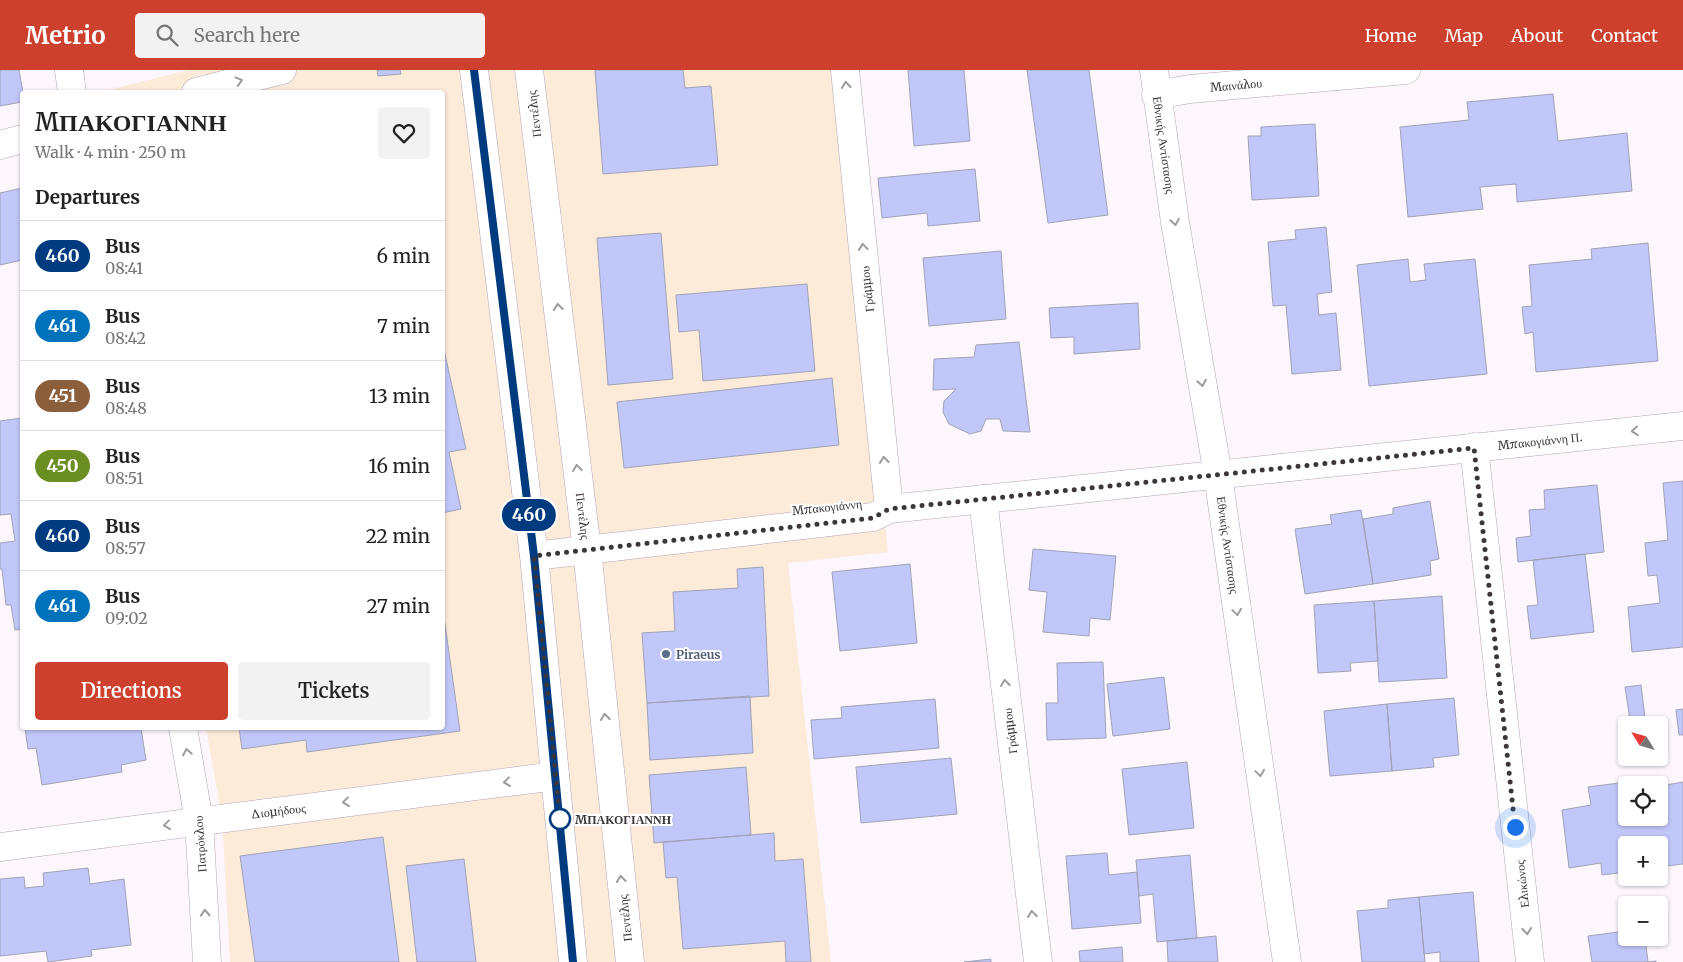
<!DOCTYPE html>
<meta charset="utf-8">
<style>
body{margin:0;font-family:Merriweather,serif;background:#f2f2f2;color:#222;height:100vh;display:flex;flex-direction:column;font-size:19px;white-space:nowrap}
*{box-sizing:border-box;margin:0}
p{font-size:16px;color:#767676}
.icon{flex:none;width:28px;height:28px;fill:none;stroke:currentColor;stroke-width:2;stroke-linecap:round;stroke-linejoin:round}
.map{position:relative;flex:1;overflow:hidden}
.sheet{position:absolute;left:20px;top:20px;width:425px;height:640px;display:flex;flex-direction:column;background:#fff;border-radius:5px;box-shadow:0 1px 4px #0004}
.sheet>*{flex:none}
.badge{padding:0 10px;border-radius:16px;font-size:18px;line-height:32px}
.needle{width:32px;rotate:307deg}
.fabs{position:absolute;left:1618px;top:646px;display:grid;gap:10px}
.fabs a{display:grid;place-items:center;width:50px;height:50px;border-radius:5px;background:#fff;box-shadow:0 1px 4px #0004;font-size:25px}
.you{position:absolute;width:25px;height:25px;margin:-12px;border:4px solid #fff;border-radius:50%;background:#1a73e8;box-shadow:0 0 0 8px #1a73e833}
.map>.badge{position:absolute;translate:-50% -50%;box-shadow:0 0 0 2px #fff}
h2{padding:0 15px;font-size:19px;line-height:45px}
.round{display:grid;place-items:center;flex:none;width:52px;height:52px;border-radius:5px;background:#f2f2f2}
.summary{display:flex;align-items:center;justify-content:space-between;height:85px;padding:0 15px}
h1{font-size:24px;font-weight:600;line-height:38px}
.primary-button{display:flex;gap:10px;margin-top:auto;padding:10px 15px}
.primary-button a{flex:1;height:58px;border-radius:5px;background:#cc402d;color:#fff;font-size:20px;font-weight:600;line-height:58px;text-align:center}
.primary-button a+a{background:#f2f2f2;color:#222}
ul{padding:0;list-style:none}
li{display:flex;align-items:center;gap:15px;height:70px;padding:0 15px;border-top:1px solid #e0e0e0}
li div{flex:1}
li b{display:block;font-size:19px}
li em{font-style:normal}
li .badge{min-width:55px;font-weight:700;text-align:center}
header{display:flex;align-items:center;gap:30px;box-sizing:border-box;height:70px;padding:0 25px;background:#cc402d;color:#fff}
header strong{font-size:24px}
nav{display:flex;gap:28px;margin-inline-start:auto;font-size:18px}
.search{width:350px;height:45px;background:#f2f2f2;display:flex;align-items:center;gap:12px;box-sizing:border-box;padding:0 18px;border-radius:5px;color:#767676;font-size:19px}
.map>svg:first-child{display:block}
.commercial{fill:#fdebda}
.building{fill:#c2c7f9;stroke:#a0a3b7}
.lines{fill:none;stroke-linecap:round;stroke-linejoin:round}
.street-casing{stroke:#b5a5b5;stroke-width:29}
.secondary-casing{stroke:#b5a5b5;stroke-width:29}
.street{stroke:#fff;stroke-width:28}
.secondary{stroke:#fff;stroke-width:28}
.oneway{stroke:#9e9a9d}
.line-casing{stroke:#fff;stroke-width:11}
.line{stroke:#003b80;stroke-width:8}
.walk{stroke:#3c353b;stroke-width:5;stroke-dasharray:0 9}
.service-dot{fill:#5c6f8a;stroke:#fff;stroke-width:2}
.stop-dot{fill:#fff;stroke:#003b80;stroke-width:2.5}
.labels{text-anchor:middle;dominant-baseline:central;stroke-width:4;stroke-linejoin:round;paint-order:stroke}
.street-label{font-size:12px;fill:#3c353b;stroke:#fff}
.service-label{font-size:12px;font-weight:bold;fill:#4e5e75;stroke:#fff;text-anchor:start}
.stop-label{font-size:12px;font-weight:bold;fill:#3c353b;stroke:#fff;text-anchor:start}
</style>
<header>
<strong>Metrio</strong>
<div class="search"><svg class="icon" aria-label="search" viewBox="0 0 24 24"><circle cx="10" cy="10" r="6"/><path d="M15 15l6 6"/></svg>Search here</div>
<nav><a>Home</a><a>Map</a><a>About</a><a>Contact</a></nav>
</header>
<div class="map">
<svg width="1683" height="892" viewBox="0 0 1683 892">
<rect width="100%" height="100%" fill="#fdf6fd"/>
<path class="commercial" d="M188 0H840L888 482 788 493 831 892H230L222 749 206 658H442V22H101Z"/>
<path class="building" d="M0 0H19L23 22 22 32 0 36Z
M377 0H400L401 4 378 6Z
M595 0H683L685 18 711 16 718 95 603 104Z
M908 0H964L970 71 914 76Z
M1027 0H1089L1108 145 1048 153Z
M1553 24 1558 71 1627 63 1632 121 1517 132 1516 114 1480 117 1483 139 1408 147 1400 57 1469 50 1467 32Z
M1315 54 1319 126 1252 130 1248 66H1261V57Z
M975 99 980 151 928 156 927 143 882 148 878 108Z
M22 118V190L0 195V123Z
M1326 157 1332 222 1317 224 1319 245 1336 243 1341 300 1292 304 1286 235 1273 236 1268 172 1296 169 1295 160Z
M661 163 673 309 608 315 597 168Z
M1648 173 1658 291 1536 302 1533 262 1525 264 1522 237 1532 236 1529 195 1592 189 1591 179Z
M1001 181 1006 249 929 256 923 188Z
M1408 189 1410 212 1426 210 1424 194 1475 189 1487 304 1369 316 1357 195Z
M807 214 815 301 703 311 699 260 679 262 676 225Z
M1138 233 1140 279 1074 284V267L1051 268 1049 238Z
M442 271 466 379 449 382 461 439 442 443Z
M1019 272 1030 362 1003 361 1000 349H986L981 361 970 364 949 354 943 342 944 331 956 319 933 320 934 289 974 287 976 275Z
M832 308 839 375 624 398 617 332Z
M22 348V559L15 560 11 535H6L2 499H0V473L15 471 11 444 0 445V351Z
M1683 411V577L1632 582 1628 537 1660 533 1657 505 1648 506 1645 473 1668 470 1663 413Z
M1597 415 1604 482 1518 492 1516 468 1531 466 1529 440 1545 439 1544 420Z
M1430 431 1439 489 1430 491 1431 505 1373 514 1363 449 1393 444V438Z
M1361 440 1373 514 1305 524 1295 459 1332 454 1330 445Z
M1033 479 1116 486 1110 550 1090 548 1089 566 1043 562 1047 522 1029 520Z
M1585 484 1594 562 1531 569 1527 536 1538 535 1533 490Z
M910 494 917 573 840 581 832 502Z
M763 497 769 626 647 633 642 563 675 561 673 522 738 518 737 499Z
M1442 526 1447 608 1379 612 1374 531Z
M1374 531 1378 591 1350 593 1351 601 1318 603 1314 535Z
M442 533 460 661 307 682 306 670 242 679 239 658H442Z
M1103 592 1106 668 1047 670 1046 633H1058L1057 593Z
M1164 607 1170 659 1113 666 1107 614Z
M1641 615 1645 648 1630 650 1625 617Z
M750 626 753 683 650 690 647 633Z
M1454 628 1459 685 1433 688 1434 697 1392 701 1387 634Z
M935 629 939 678 814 689 811 650 842 648 841 637Z
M1387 634 1392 701 1330 706 1324 641Z
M1683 639V665H1679L1676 640Z
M25 658H141L146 690 121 695 122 702 42 715 36 678 28 679Z
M951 688 957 744 861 753 856 697Z
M1187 692 1194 758 1129 765 1122 699Z
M746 697 751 765 654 773 649 705Z
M1650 709 1651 715H1626V748H1659V724L1667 723 1666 715 1683 712V794L1659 797V775H1626V802L1602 805 1601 793 1569 798 1562 740 1591 735 1588 717Z
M774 763 775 791 803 789 811 892H786L785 871 683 879 677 807 666 808 663 772Z
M383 767 399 892H255L240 786Z
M1107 783 1109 805 1137 802 1141 853 1072 859 1066 786Z
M1190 785 1197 868 1157 872 1153 824 1139 826 1136 790Z
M464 789 476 892H417L406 796Z
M88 798 90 814 124 809 131 875 91 880 92 886 48 892 46 881 0 886V809L24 807 25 818 44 816 43 803Z
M1473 822 1479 892H1440V882L1424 884 1419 827Z
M1419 827 1425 892H1362L1357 841 1388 838V830Z
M1626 861V868H1645L1648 892 1656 891V892H1592L1588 866Z
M1216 866 1218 892H1168L1167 871Z
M1122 877 1123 892H1080L1079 881Z
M991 889V892H964Z"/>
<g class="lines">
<defs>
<path id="street" d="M69 0 72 22
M845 0 889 439
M196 22 282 0
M1156 25 1190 19 1406 0
M0 75 22 69
M1474 377 1530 892
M983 429 1038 892
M183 658 199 751 207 892
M0 777 555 706"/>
<path id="secondary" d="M474 0 534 486 573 892
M529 0 587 480 630 892
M1154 0 1175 152 1218 405 1287 892
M534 486 873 447 889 439 1683 356"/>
</defs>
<use href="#street" class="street-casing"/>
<use href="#secondary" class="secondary-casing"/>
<use href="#street" class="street"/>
<use href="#secondary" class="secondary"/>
</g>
<defs><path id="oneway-chevron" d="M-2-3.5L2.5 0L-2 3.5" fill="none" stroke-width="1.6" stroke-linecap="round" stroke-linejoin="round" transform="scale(1.25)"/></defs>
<g class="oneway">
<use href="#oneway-chevron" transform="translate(239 11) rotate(-15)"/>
<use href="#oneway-chevron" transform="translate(846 15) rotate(-96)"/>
<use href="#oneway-chevron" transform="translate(1175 152) rotate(81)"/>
<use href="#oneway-chevron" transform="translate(863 177) rotate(-96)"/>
<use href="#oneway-chevron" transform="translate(558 237) rotate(-97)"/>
<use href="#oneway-chevron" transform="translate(1202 313) rotate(80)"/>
<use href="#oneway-chevron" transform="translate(1635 361) rotate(174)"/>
<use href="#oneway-chevron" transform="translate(884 390) rotate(-96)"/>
<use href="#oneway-chevron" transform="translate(577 398) rotate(-97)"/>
<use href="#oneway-chevron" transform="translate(1237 542) rotate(82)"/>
<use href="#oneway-chevron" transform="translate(1005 613) rotate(-97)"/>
<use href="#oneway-chevron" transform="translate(605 647) rotate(-96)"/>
<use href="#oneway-chevron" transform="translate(187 682) rotate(-100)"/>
<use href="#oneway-chevron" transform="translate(1260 703) rotate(82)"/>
<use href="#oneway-chevron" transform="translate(507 712) rotate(173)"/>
<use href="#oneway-chevron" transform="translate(346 732) rotate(173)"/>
<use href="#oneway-chevron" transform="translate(167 755) rotate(173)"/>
<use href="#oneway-chevron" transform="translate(621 809) rotate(-96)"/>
<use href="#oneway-chevron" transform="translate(205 843) rotate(-93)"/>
<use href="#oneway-chevron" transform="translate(1032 844) rotate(-97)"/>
<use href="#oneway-chevron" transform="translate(1527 861) rotate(84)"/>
</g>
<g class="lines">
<defs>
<path id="line" d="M474 0 534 486 573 892"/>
</defs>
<use href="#line" class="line-casing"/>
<use href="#line" class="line"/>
<path class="walk" d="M560 749 534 486 873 448 889 439 1474 378 1515 757"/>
</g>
<circle class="service-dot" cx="666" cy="584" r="5"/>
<circle class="stop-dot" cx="560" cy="749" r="10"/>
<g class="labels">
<g class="street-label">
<text transform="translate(1236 15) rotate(-5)">Μαινάλου</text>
<text transform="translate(534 44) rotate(-97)">Πεντέλης</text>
<text transform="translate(1164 75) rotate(82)">Εθνικής Αντίστασης</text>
<text transform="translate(867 219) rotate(-96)">Γράμμου</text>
<text transform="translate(1540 371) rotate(-6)">Μπακογιάννη Π.</text>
<text transform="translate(827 437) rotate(-6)">Μπακογιάννη</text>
<text transform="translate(583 446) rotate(83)">Πεντέλης</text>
<text transform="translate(1228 475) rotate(82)">Εθνικής Αντίστασης</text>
<text transform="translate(1010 661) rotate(-97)">Γράμμου</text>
<text transform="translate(278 741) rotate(-7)">Διομήδους</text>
<text transform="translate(200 774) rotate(-94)">Πατρόκλου</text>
<text transform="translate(1522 814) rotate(-96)">Ελικώνος</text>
<text transform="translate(625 848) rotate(-96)">Πεντέλης</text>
</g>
<g class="service-label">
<text x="676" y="584">Piraeus</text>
</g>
<g class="stop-label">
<text x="575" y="749">ΜΠΑΚΟΓΙΑΝΝΗ</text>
</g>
</g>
</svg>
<div class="fabs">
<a><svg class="needle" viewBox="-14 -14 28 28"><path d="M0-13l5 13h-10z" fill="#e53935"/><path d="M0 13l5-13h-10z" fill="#767676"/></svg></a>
<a><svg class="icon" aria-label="locate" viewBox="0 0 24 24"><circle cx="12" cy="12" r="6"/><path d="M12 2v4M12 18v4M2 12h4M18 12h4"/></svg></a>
<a>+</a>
<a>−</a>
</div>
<div class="you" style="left:1515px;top:757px"></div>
<b class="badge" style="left:529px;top:445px;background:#003b80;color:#fff">460</b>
<section class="sheet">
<div class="summary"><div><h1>ΜΠΑΚΟΓΙΑΝΝΗ</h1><p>Walk · 4 min · 250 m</p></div><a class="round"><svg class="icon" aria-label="heart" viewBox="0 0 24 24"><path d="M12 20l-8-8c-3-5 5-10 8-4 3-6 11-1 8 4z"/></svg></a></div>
<h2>Departures</h2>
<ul>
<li><span class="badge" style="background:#003b80;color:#fff">460</span><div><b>Bus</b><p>08:41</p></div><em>6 min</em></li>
<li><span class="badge" style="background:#0072bc;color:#fff">461</span><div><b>Bus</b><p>08:42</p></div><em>7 min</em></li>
<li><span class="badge" style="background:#8b5e3c;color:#fff">451</span><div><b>Bus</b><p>08:48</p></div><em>13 min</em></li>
<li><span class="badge" style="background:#6b8e23;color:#fff">450</span><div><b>Bus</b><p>08:51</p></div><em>16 min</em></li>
<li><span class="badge" style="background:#003b80;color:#fff">460</span><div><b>Bus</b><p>08:57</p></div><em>22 min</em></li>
<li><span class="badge" style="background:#0072bc;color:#fff">461</span><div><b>Bus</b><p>09:02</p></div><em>27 min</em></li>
</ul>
<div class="primary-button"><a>Directions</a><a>Tickets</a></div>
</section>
</div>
